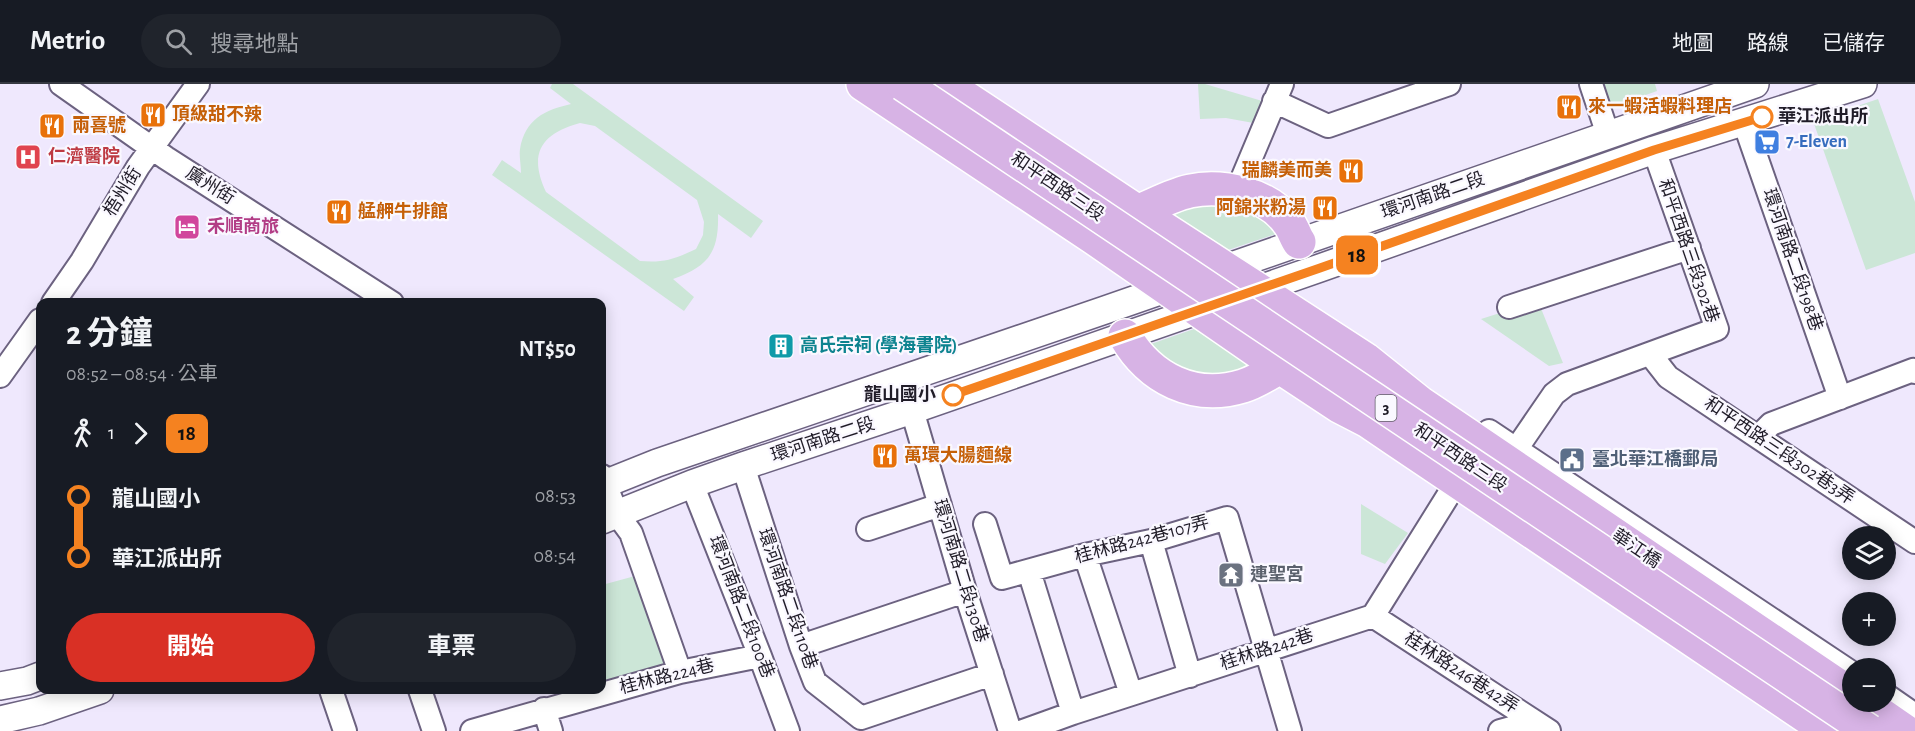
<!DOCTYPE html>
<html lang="zh-TW">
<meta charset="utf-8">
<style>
body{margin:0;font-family:"Alegreya Sans","Noto Sans TC",sans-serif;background:#20242c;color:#f1f3f6;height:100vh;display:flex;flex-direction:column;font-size:22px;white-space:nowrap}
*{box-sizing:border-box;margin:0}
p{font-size:20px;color:#9ea1a6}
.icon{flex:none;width:33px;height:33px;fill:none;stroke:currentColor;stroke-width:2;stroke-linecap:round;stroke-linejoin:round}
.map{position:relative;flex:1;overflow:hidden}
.side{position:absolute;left:36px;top:214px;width:570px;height:396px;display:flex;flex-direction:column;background:#171b24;border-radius:12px;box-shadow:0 3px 15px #0003}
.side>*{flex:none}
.badge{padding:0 12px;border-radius:9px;font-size:21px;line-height:39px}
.buttons{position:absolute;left:1842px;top:442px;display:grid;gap:12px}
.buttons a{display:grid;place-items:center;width:54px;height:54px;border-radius:50%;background:#171b24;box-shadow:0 3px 15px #0003;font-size:30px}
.map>.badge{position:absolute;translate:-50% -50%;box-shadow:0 0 0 3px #fff}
.legs{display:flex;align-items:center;gap:9px;height:66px;padding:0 30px;font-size:20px}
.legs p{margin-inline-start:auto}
.summary{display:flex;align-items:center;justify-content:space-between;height:102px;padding:0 30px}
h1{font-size:33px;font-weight:700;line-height:45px}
.primary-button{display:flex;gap:12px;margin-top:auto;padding:12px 30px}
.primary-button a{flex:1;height:69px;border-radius:36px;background:#d93025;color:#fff;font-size:24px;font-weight:700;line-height:69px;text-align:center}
.primary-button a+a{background:#20242c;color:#f1f3f6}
ul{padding:0 30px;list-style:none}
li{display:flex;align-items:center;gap:21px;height:60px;font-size:22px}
li i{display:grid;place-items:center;width:9px;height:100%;margin:0 8px;background:currentColor}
li i::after{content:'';width:15px;height:15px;margin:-8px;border:4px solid;border-radius:50%;background:#171b24}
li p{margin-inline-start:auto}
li:first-child i{background:linear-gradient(#0000 50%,currentColor 0)}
li:last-child i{background:linear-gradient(currentColor 50%,#0000 0)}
header{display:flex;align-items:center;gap:36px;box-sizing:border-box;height:84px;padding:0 30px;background:#171b24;border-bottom:2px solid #363941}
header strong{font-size:28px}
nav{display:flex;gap:33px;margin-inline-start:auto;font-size:21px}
.search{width:420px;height:54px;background:#20242c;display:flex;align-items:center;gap:15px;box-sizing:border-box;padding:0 21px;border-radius:33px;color:#9ea1a6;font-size:22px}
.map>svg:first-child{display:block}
.green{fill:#cce6d7;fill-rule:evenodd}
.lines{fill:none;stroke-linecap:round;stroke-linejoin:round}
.minor-casing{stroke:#6c6280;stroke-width:26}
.tertiary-casing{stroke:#6c6280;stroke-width:30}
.primary-casing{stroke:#fff;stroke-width:36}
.minor{stroke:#fff;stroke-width:22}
.tertiary{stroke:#fff;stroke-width:27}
.primary{stroke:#d7b3e5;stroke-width:33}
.primary-bridge-casing{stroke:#fff;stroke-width:36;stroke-linecap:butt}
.primary-bridge{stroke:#d7b3e5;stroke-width:33}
.line-1-casing{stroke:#fff;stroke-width:14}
.line-1{stroke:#f58220;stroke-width:9}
.stop-1-dot{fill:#fff;stroke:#f58220;stroke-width:3}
.labels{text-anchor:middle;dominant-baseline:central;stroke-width:4.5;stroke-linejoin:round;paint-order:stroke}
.shield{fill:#faf8ff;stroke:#615e68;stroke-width:1.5}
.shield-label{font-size:16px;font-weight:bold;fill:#201c28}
.food-label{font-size:18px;font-weight:bold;fill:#c56008;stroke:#faf8ff;text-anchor:start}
.stop-label{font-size:18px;font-weight:bold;fill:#201c28;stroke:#faf8ff;text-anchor:start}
.shop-label{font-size:18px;font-weight:bold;fill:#366cbe;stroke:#faf8ff;text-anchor:start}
.health-label{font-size:18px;font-weight:bold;fill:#be3a42;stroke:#faf8ff;text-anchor:start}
.street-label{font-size:18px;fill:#201c28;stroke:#faf8ff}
.hotel-label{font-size:18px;font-weight:bold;fill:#b23c85;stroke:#faf8ff;text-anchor:start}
.culture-label{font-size:18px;font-weight:bold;fill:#0d838f;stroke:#faf8ff;text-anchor:start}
.service-label{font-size:18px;font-weight:bold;fill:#4e5e75;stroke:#faf8ff;text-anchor:start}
.worship-label{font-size:18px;font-weight:bold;fill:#5b616d;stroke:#faf8ff;text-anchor:start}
</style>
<header>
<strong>Metrio</strong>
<div class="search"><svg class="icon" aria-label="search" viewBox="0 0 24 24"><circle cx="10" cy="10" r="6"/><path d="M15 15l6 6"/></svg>搜尋地點</div>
<nav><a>地圖</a><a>路線</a><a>已儲存</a></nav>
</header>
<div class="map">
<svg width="1915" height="647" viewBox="0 0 1915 647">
<rect width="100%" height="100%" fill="#efe8fd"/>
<path class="green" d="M552 0H573L763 137 751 154 718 130C719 168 709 182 673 195L694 213 684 227 492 91 502 76 521 89C521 81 519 72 520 65 525 35 545 26 571 20L550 4ZM580 39 595 42 697 116 704 138 703 151 696 165C675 175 664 179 640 177L546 108C528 69 541 50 580 39Z
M1198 0H1205L1269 19 1259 40 1226 34 1200 35Z
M1601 0H1655L1657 7 1609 24Z
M1878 15 1915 118V169L1866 186 1813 37Z
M1230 113 1280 140 1276 150 1225 167 1175 134V121Z
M1538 217 1563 279 1549 282 1481 235Z
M1194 245 1253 283 1254 289 1179 293 1148 261Z
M1361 420 1408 449 1385 480 1361 470Z
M635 492 668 580 602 598V501Z"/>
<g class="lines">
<defs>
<path id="minor" d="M61 0 166 74 392 219
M1591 0 1608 51
M1274 17 1328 42 1449 0
M1744 38 1840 314
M1237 107 1282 0
M53 219 82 177 138 83 198 0
M1509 223 1689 164
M1650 270 1668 293 1915 458
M0 292 40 236
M912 326 965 507 1010 647
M1489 347 1852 589
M1759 352 1771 340 1913 286 1915 288
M1517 364 1554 310 1567 300 1717 245 1654 66
M743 382 801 562 815 598 861 634 992 590
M602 392 617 430 631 449 680 588
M692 400 760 572 788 647
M985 440 1002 494 1085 471 1151 457 1227 434 1290 647
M868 445 940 421
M1151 457 1190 592
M1085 471 1131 610
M1029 487 1073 629
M1373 532 1549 647
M801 562 965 507
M331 606 345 647
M420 606 434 647
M1886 611 1915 631
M544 625 551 647
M472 647 680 588 760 572
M1023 647 1073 629 1373 532 1451 407
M1500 647 1518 642 1528 634"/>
<path id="tertiary" d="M602 401 657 379 1105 226 1755 0
M602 436 692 400 743 382 912 326 1320 184 1654 66 1863 0
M0 602 27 597 40 592
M0 636 39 627 100 606"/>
<path id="primary" d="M863 0 1094 154 1289 289 1339 322 1368 337 1396 356 1828 647
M945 0 1138 128 1365 275 1420 319 1852 611
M1138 128C1155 120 1172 111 1190 107 1221 100 1269 110 1288 138 1293 144 1295 152 1299 158
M1125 252C1150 295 1194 317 1243 302 1256 298 1268 290 1280 283
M1863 618 1905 647"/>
</defs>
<use href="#minor" class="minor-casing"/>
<use href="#tertiary" class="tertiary-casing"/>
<use href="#primary" class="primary-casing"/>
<use href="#minor" class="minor"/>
<use href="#tertiary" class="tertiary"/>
<use href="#primary" class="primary"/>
<defs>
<path id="primary-bridge" d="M903 0 1869 647"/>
</defs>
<use href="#primary-bridge" class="primary-bridge-casing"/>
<use href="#primary-bridge" class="primary-bridge"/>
</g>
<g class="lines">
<defs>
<path id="line-1" d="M953 311 1320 184 1654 66 1762 33"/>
</defs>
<use href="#line-1" class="line-1-casing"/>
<use href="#line-1" class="line-1"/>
</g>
<defs>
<symbol id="restaurant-square" viewBox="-11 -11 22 22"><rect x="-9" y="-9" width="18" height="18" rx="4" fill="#e8710a" stroke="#faf8ff"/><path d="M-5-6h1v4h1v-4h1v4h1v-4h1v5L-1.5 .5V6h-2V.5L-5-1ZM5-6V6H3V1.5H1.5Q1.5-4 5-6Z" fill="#fff"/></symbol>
<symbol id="supermarket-square" viewBox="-11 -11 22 22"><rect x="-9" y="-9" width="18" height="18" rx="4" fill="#3f7fe0" stroke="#faf8ff"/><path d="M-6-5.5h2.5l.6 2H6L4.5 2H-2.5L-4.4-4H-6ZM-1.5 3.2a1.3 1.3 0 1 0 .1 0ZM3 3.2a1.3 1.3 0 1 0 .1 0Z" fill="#fff"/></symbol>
<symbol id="hospital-square" viewBox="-11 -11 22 22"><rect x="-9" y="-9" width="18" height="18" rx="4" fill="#e0444e" stroke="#faf8ff"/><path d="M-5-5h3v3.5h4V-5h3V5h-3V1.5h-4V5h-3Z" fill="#fff"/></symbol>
<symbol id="hotel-square" viewBox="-11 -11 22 22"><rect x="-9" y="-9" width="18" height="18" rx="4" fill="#d1479c" stroke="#faf8ff"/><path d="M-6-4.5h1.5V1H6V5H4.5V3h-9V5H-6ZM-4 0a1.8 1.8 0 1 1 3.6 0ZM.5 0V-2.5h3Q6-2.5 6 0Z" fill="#fff"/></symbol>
<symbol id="building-square" viewBox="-11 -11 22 22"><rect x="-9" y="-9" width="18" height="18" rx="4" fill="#0f9aa8" stroke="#faf8ff"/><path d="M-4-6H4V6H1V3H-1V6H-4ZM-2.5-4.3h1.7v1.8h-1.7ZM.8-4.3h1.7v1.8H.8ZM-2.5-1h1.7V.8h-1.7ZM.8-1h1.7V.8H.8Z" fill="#fff"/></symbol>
<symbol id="civic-square" viewBox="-11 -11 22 22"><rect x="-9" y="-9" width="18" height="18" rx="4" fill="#5c6f8a" stroke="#faf8ff"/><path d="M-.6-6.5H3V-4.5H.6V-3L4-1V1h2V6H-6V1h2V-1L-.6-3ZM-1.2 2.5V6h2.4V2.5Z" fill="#fff"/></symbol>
<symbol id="temple-square" viewBox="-11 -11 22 22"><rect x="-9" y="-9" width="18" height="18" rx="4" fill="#6b7280" stroke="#faf8ff"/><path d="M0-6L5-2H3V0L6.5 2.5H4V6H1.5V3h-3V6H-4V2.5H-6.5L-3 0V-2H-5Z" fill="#fff"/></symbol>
</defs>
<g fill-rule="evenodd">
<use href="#restaurant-square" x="1554" y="8" width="30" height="30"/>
<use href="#restaurant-square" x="138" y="16" width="30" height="30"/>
<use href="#restaurant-square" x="37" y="27" width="30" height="30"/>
<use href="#supermarket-square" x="1752" y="43" width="30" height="30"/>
<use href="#hospital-square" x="13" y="58" width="30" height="30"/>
<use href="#restaurant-square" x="1336" y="72" width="30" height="30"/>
<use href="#restaurant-square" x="1310" y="109" width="30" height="30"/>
<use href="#restaurant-square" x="324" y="113" width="30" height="30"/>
<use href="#hotel-square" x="172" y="128" width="30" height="30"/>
<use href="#building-square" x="766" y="247" width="30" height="30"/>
<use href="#restaurant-square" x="870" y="357" width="30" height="30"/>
<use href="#civic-square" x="1557" y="361" width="30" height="30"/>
<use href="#temple-square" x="1216" y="476" width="30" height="30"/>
</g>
<g class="stop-1-dot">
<circle cx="1762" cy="33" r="10"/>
<circle cx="953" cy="311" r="10"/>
</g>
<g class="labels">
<rect class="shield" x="1375.5" y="311" width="21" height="26" rx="4.5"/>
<g class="shield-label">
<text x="1386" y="324">3</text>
</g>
<g class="food-label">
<text x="1588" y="23">來一蝦活蝦料理店</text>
<text x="172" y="31">頂級甜不辣</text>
<text x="72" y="42">兩喜號</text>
<text x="1332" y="87" text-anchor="end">瑞麟美而美</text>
<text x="1306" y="124" text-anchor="end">阿錦米粉湯</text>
<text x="358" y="128">艋舺牛排館</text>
<text x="904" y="372">萬環大腸麵線</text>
</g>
<g class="stop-label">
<text x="1778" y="33">華江派出所</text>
<text x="936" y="311" text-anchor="end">龍山國小</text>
</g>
<g class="shop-label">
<text x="1786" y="58">7-Eleven</text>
</g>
<g class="health-label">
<text x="48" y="73">仁濟醫院</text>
</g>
<g class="street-label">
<text transform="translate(210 102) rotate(32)">廣州街</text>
<text transform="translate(1057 103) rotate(34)">和平西路三段</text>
<text transform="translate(123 108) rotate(-58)">梧州街</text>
<text transform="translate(1433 112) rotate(-19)">環河南路二段</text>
<text transform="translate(1688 167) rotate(71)">和平西路三段302巷</text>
<text transform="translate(1792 176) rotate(71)">環河南路二段198巷</text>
<text transform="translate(823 356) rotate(-18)">環河南路二段</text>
<text transform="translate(1779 367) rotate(34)">和平西路三段302巷3弄</text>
<text transform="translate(1460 374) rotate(34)">和平西路三段</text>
<text transform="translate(1142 456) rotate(-15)">桂林路242巷107弄</text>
<text transform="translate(1636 465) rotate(34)">華江橋</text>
<text transform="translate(960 487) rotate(73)">環河南路二段130巷</text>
<text transform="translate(787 515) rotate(71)">環河南路二段110巷</text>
<text transform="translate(741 523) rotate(69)">環河南路二段100巷</text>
<text transform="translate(1267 566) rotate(-18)">桂林路242巷</text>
<text transform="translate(1461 589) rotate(33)">桂林路246巷42弄</text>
<text transform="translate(667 593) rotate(-14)">桂林路224巷</text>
</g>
<g class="hotel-label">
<text x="207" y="143">禾順商旅</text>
</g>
<g class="culture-label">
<text x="800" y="262">高氏宗祠 (學海書院)</text>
</g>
<g class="service-label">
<text x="1592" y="376">臺北華江橋郵局</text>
</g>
<g class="worship-label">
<text x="1250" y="491">連聖宮</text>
</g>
</g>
</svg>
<div class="buttons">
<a><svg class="icon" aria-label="layers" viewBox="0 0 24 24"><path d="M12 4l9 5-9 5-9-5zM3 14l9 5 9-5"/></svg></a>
<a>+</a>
<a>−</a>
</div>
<b class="badge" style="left:1357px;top:171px;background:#f58220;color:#111">18</b>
<section class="side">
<div class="summary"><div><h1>2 分鐘</h1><p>08:52 – 08:54 · 公車</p></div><b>NT$50</b></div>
<div class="legs"><svg class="icon" aria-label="walk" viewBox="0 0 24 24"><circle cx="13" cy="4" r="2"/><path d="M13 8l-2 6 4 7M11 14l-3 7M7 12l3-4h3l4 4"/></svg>1<svg class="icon" aria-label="forward" viewBox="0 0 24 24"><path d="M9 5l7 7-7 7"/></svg><b class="badge" style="background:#f58220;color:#111">18</b></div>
<ul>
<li><i style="color:#f58220"></i><b>龍山國小</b><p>08:53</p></li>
<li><i style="color:#f58220"></i><b>華江派出所</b><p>08:54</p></li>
</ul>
<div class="primary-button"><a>開始</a><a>車票</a></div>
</section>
</div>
